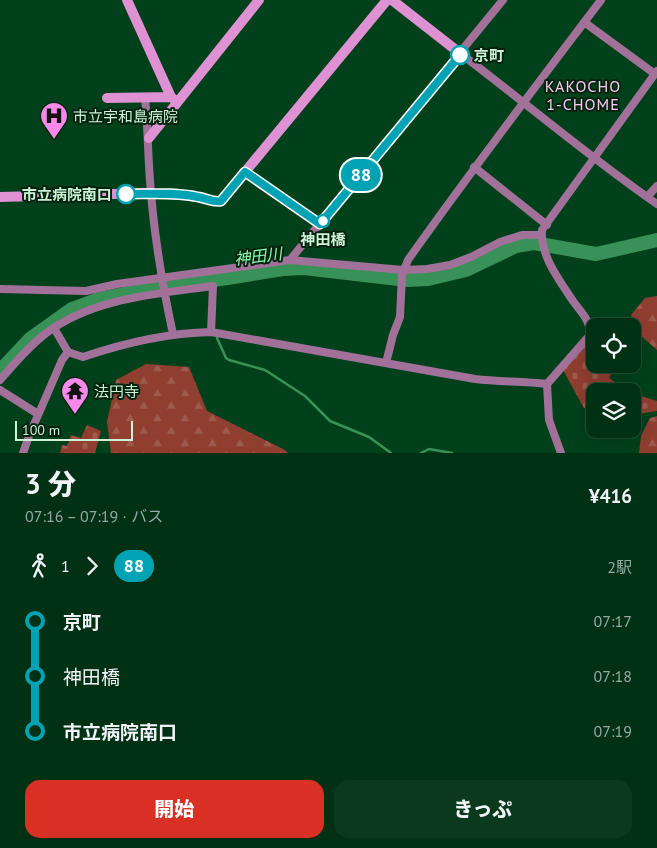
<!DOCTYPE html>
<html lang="ja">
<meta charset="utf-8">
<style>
body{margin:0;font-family:"PT Sans","Noto Sans JP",sans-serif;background:#0a391e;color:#f1f3f6;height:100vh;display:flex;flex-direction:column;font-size:19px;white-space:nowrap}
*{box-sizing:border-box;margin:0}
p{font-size:16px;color:#95a9a0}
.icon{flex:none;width:28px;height:28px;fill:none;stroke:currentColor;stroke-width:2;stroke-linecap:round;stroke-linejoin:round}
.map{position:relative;height:453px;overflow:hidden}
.drawer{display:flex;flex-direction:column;background:#003115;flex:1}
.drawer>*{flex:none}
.badge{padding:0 10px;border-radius:16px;font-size:18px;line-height:32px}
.buttons{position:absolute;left:586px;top:318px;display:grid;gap:10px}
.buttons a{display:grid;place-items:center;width:55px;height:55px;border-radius:10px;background:#003115;box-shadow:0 5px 20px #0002,0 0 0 1px #224c34;font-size:25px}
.scale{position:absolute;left:15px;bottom:12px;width:118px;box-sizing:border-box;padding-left:5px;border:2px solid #cdf2d5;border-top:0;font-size:14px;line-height:18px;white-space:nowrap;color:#cdf2d5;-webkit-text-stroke:4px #03230f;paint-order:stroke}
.map>.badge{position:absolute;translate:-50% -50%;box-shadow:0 0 0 2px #fff}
.legs{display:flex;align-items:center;gap:8px;height:55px;padding:0 25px;font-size:16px}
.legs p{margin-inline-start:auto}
.overview{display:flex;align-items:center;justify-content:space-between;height:85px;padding:0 25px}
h1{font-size:28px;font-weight:800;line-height:38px}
.button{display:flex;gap:10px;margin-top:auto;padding:10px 25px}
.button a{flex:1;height:58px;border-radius:15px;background:#d93025;color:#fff;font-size:20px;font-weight:800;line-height:58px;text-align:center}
.button a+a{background:#0a391e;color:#f1f3f6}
ul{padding:0 25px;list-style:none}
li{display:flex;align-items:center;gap:18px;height:55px;font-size:19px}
li i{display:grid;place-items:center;width:8px;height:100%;margin:0 6px;background:currentColor}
li i::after{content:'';width:12px;height:12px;margin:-6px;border:4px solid;border-radius:50%;background:#003115}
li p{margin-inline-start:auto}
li:first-child i{background:linear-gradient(#0000 50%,currentColor 0)}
li:last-child i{background:linear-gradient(currentColor 50%,#0000 0)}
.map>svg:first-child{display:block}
.forest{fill:url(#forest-firs)}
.cemetery{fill:url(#cemetery-stones)}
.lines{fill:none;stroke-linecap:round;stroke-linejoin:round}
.stream{stroke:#389257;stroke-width:2.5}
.river{stroke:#389257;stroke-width:14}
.street{stroke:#a1719a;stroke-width:8}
.secondary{stroke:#de91d3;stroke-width:10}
.line-1-casing{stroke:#fff;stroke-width:11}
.line-1{stroke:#00a3b4;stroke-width:8}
.stop-1-dot{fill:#fff;stroke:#00a3b4;stroke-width:2.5}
.labels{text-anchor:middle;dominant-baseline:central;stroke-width:4;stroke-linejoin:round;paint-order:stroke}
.stop-label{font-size:15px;font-weight:bold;fill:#cdf2d5;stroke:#03230f;text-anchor:start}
.poi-label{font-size:15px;fill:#cdf2d5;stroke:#03230f;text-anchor:start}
.neighbourhood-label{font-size:16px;letter-spacing:1px;fill:#fbc8f3;stroke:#03230f}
.water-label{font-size:16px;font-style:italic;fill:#89fdac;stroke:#03230f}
</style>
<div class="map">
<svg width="657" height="453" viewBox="0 0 657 453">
<defs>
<pattern id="forest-firs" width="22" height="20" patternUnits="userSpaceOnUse" patternTransform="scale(1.25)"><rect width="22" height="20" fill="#903e30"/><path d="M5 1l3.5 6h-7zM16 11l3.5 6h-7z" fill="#9e5a4d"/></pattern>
<pattern id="cemetery-stones" width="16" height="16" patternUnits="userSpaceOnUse" patternTransform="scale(1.25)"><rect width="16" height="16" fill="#903e30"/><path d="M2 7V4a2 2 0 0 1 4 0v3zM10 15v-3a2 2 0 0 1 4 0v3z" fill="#9e5a4d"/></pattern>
</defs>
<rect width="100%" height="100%" fill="#00411c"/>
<path class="forest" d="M657 296V350L638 333 631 315 645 298Z
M146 364 189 367 207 411 285 450 288 453H111L107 422 116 380Z
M657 416V453H639L641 436 650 418Z"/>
<path class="cemetery" d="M595 330V364H616L609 378 628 391H595V411L584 408 563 370Z
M632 393 657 401V411L638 414 633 419Z
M87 425 101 431 95 453H60L62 445 67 446 71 435 81 438Z"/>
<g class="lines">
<path class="stream" d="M217 338 226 358 229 360 265 370 305 396 330 421 369 437 391 453
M421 453 429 449 452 453"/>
<path class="river" d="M0 371 30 339 72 309 99 299 149 289 234 277 283 269 304 268 407 280 428 279 466 270 516 246 534 243 596 254 657 240"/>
<path class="street" d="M584 22 655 74
M461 54C526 103 589 157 657 204
M145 97C148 129 148 162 151 193 155 241 163 288 173 334
M474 167 547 225
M245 172 320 224
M151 193 197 196 217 202 221 201
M647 197 657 186
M290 260 503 0
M0 289 86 291 117 284 290 260 403 270 427 269 450 265 471 257 500 242 522 235H542
M54 328 68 352
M386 363 393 335 400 317 402 275 408 260C470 172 536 86 601 0
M0 380C14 364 28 347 45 334 92 298 156 294 213 286L211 332
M0 390 38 414
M23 453 29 436 62 360 68 352 83 357C124 343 167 333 211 332L475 379C500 382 523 381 547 384
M561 453 549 420 547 384 590 335C591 321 581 312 573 301 560 281 540 256 542 230L657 71"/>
<path class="secondary" d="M127 0 171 97 177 102
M392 0 461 54
M107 98 171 97
M149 138 259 0
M0 197 151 193
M221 201 387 0"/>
</g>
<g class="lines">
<defs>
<path id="line-1" d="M126 194C149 194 175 192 198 197 206 198 214 203 221 201L245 172 320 224 460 55"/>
</defs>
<use href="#line-1" class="line-1-casing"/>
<use href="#line-1" class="line-1"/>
</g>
<defs>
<symbol id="hospital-pin" viewBox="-11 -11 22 30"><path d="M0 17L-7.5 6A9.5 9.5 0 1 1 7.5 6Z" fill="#f888ea" stroke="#03230f"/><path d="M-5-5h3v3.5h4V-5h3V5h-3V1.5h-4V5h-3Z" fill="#111"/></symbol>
<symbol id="temple-pin" viewBox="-11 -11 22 30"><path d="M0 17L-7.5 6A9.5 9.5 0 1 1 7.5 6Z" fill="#f888ea" stroke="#03230f"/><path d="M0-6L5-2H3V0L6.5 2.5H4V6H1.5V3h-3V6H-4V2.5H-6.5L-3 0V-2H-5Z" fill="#111"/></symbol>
</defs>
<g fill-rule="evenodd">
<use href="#hospital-pin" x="38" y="100" width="32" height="43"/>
<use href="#temple-pin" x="59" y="375" width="32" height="43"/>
</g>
<g class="stop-1-dot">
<circle cx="460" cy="55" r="9"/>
<circle cx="126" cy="194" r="9"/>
<circle cx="323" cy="221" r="6"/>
</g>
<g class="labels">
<g class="stop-label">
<text x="474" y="55">京町</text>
<text x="112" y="194" text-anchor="end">市立病院南口</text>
<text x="323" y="239" text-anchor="middle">神田橋</text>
</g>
<g class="poi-label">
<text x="73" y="116">市立宇和島病院</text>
<text x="94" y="391">法円寺</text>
</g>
<g class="neighbourhood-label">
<text x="583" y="86">KAKOCHO<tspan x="583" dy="18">1-CHOME</tspan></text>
</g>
<g class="water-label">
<text transform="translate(258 256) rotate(-7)">神田川</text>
</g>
</g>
</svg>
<div class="buttons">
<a><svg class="icon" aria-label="locate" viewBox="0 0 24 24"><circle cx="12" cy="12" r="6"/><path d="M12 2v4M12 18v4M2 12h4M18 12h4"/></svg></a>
<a><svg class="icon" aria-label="layers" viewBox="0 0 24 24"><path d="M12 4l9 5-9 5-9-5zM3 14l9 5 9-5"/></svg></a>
</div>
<div class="scale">100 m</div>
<b class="badge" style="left:361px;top:175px;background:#00a3b4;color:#fff">88</b>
</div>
<section class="drawer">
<div class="overview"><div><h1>3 分</h1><p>07:16 – 07:19 · バス</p></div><b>¥416</b></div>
<div class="legs"><svg class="icon" aria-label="walk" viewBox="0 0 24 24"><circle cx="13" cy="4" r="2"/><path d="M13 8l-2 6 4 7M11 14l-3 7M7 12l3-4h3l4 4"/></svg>1<svg class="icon" aria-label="forward" viewBox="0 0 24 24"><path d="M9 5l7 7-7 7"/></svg><b class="badge" style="background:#00a3b4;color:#fff">88</b><p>2駅</p></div>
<ul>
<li><i style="color:#00a3b4"></i><b>京町</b><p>07:17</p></li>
<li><i style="color:#00a3b4"></i><span>神田橋</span><p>07:18</p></li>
<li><i style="color:#00a3b4"></i><b>市立病院南口</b><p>07:19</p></li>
</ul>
<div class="button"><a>開始</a><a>きっぷ</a></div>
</section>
